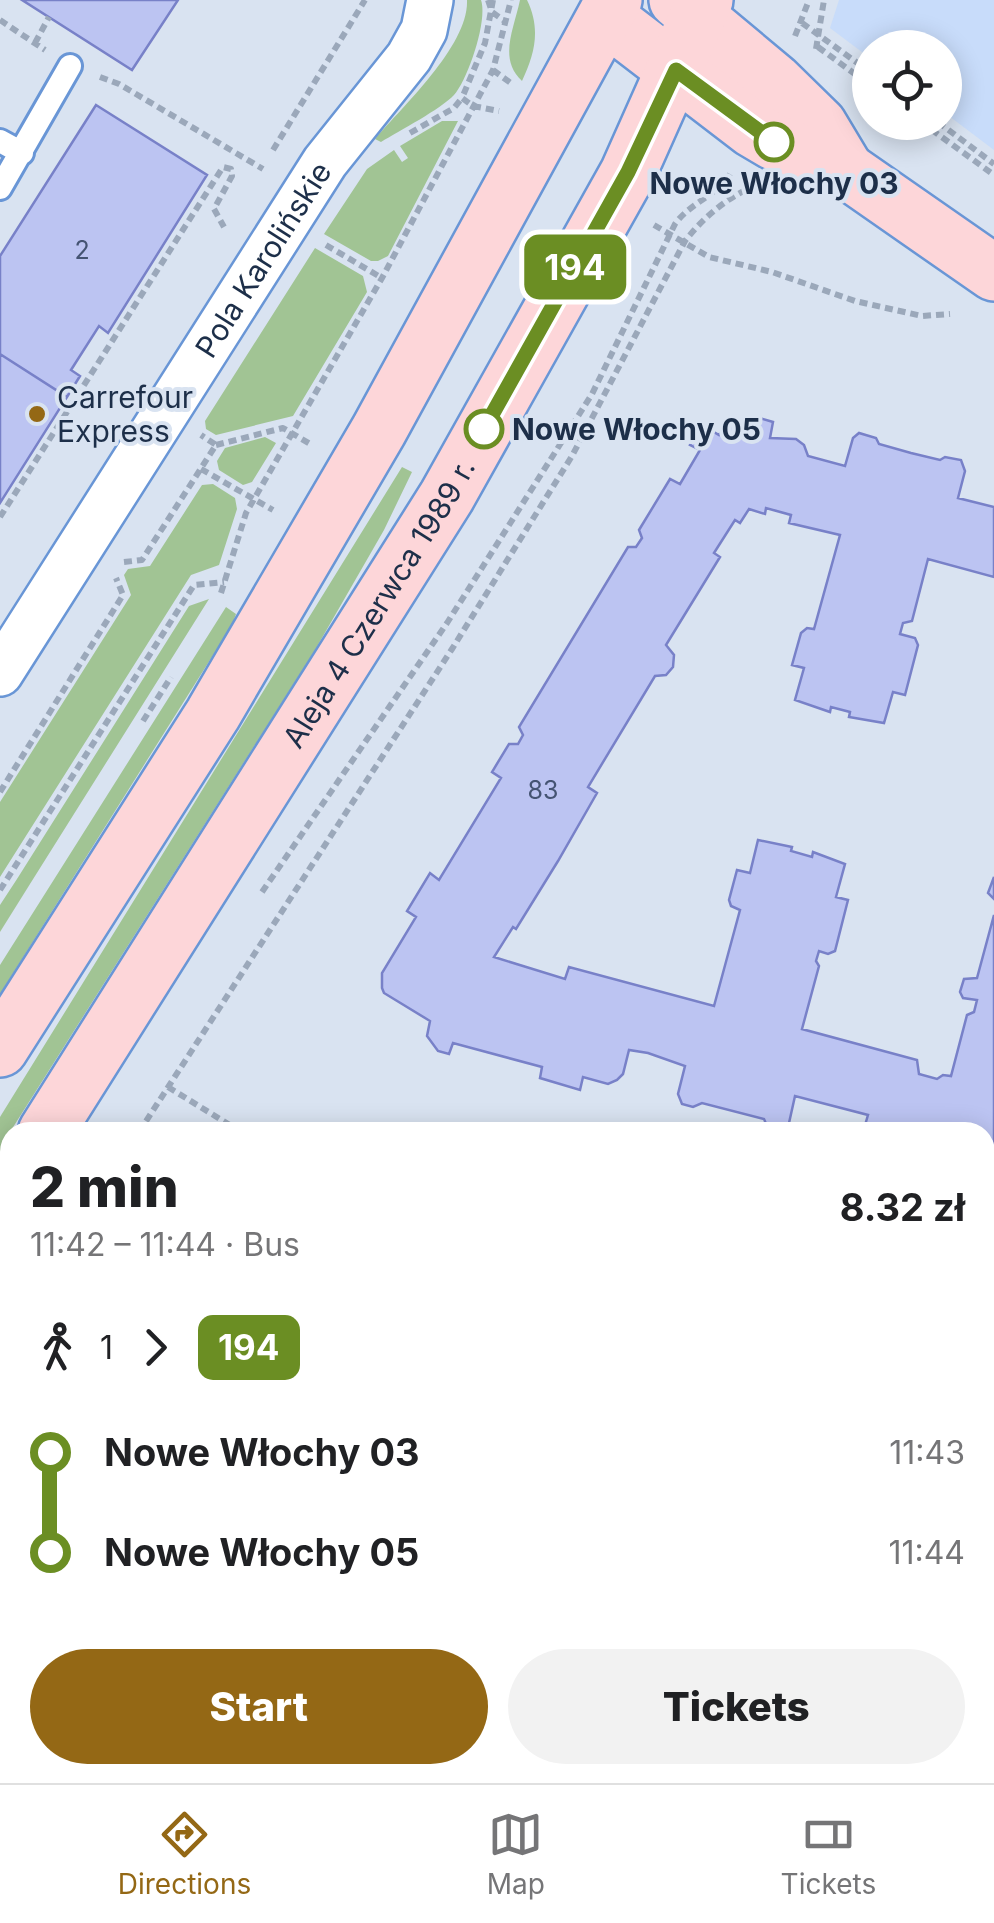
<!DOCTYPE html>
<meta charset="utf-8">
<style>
body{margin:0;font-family:Inter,sans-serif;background:#f2f2f2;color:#202124;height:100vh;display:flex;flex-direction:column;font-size:38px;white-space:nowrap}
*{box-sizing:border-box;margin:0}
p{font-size:32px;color:#757577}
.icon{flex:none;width:55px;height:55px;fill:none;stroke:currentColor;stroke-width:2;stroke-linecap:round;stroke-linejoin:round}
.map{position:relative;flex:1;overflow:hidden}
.panel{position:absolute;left:0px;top:1122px;width:995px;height:662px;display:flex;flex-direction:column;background:#fff;border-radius:30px 30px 0 0;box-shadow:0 5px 25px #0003}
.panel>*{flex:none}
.badge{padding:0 20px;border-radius:15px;font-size:35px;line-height:65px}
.buttons{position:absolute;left:852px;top:30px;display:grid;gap:20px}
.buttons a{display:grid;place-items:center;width:110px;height:110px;border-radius:50%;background:#fff;box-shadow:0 5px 25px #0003;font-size:50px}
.map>.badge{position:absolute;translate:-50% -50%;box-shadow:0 0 0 5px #fff}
.legs{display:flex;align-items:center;gap:15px;height:110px;padding:0 30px;font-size:32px}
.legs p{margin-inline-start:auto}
.overview{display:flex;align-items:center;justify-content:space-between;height:170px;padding:0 30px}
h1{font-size:55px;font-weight:800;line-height:75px}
.button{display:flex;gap:20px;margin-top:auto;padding:20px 30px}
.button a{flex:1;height:115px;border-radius:60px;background:#946815;color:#fff;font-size:40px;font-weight:800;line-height:115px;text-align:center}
.button a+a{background:#f2f2f2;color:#202124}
ul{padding:0 30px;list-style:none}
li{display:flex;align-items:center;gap:35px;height:100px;font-size:38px}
li i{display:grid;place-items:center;width:15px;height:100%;margin:0 12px;background:currentColor}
li i::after{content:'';width:25px;height:25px;margin:-12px;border:8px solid;border-radius:50%;background:#fff}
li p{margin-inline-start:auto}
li:first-child i{background:linear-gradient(#0000 50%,currentColor 0)}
li:last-child i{background:linear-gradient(currentColor 50%,#0000 0)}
.menu{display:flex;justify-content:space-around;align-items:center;height:140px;border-top:2px solid #e0e0e0;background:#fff;font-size:28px;color:#757577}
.menu a{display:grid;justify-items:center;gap:5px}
.menu .current{color:#946815}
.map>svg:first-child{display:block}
.built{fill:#c8dcfa}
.green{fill:#a1c494}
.building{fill:#bcc4f2;stroke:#7881c8;stroke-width:2.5}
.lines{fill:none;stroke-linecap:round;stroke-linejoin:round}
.lane-casing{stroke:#6996d6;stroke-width:28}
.street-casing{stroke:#6996d6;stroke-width:50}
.secondary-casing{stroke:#6996d6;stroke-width:60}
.path{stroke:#9ba8ba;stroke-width:6;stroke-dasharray:8 5;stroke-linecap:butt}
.lane{stroke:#fff;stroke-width:22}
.street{stroke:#fff;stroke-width:45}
.secondary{stroke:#fdd6d9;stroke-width:55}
.line-1-casing{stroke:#fff;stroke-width:22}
.line-1{stroke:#6b8e23;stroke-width:15}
.stop-1-dot{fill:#fff;stroke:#6b8e23;stroke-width:5}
.poi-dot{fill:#946815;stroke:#d9e3f1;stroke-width:4}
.labels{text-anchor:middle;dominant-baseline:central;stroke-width:8;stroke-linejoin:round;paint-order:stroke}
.number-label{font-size:25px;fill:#455473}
.stop-label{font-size:30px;font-weight:bold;fill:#1d2f49;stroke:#d9e3f1}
.street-label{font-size:30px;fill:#1d2f49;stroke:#d9e3f1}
.poi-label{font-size:30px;fill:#1d2f49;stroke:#d9e3f1;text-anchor:start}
</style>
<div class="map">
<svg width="994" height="1783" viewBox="0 0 994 1783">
<rect width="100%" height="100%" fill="#d9e3f1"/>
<path class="built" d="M839 0H994V150L945 113V48H870V58L830 28Z"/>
<path class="green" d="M467 0H481C488 20 468 79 454 95 441 109 399 131 381 142L375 139C403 106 469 45 467 0Z
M520 0H527C541 29 535 53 522 81 498 59 514 29 520 0Z
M442 121H458L388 256 378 261H371L324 234 367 169 394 150 402 162 408 158 400 146Z
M315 248 363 276 367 292 293 416 216 435 206 429 205 421Z
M265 437 276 443 252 482 243 485 219 470 217 461 225 448Z
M402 467 412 472 384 530 315 650 10 1132 0 1154V1117Z
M213 484 235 498 237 509 219 565 191 575 0 877V802L131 595 124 575 128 569 150 566 202 485Z
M209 599 30 884 0 932V905L17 879 189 606Z
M226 607 236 614 232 625 0 994V965Z"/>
<path class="building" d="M22 0H178L132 70Z
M96 105 207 175 108 333 99 326 71 370 80 376 67 397 0 354V256Z
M0 354 67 397 0 503Z
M756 417 773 422 770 438 796 439 804 445 808 456 845 466 853 438 859 433 876 438 879 444 911 453 940 460 945 457 961 460 965 471 958 498 994 507V577L928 559 912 621 903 623 900 634 915 638 918 645 905 695 893 692 884 723 849 717 850 712 831 707 830 712 795 700 804 668 792 665 801 633 807 628 814 629 840 535 789 523 791 515 766 508 765 514 749 509 740 523 735 520 714 553 720 557 666 645 674 655 673 667 666 675 655 676 588 787 597 793 558 861 516 929 513 927 494 957 565 979 569 967 714 1006 740 910 731 906 729 900 737 870 750 873 758 840 792 847 791 851 812 857 813 852 845 864 836 897 848 900 835 951 828 954 819 951 816 961 819 966 802 1029 917 1060 919 1074 937 1079 943 1075 951 1076 967 1015 974 1012 977 1000 963 998 960 992 964 979 977 978 994 915V1164L985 1162V1132H863L868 1115 795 1096 789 1123 780 1130 767 1126 764 1119 702 1103 693 1107 682 1104 678 1094 685 1066 648 1053 629 1050 623 1074 617 1080 608 1084 583 1077 580 1090 540 1078 542 1067 453 1043 449 1054 438 1051 427 1036 430 1021 384 993 382 988V973L416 917 407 911 430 873 439 880 501 778 492 772 509 744H518L523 735 519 727 628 547H636L642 538 639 530 670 479 680 484 700 450 690 445 702 425 719 435 728 421 750 428Z
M994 877V899L988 893Z
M985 1361 994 1363V1454L985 1451Z
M10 1519V1775H119L116 1783H0V1541Z
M985 1662 994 1665V1724L988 1722 985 1734Z
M119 1775H449L479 1783H116Z"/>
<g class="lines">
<defs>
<path id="lane" d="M0 141 22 153
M0 188 70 66
M757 1775 788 1783"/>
<g id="street">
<path id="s1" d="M0 673 325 162 409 57 424 30 430 0"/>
</g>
<g id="secondary">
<path d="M677 0 774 81 819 125 846 170"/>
<path d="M606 17 752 129 774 142 846 170 994 273"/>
<path d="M0 1049 213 714 379 430 614 0"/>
<path id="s2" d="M46 1132 447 496 628 173 705 0"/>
<path d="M0 1210 10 1192"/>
</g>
</defs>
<use href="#lane" class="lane-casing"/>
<use href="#street" class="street-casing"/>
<use href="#secondary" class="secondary-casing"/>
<path class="path" d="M488 0 492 12 506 22
M493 0 485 43 462 98 473 106 499 111
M0 20 45 50
M802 23 870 72
M795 36 809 0
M35 43 49 17
M818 47 870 85
M816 49 824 0
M493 70 512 84
M100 77 119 84 263 169
M921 122 994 175
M938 122 994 164
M410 133 454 108 462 98
M273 150 365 0
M654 225 709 257 772 272 855 301 922 316 950 314
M326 245 382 278
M216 445 283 428 312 445
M201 469 273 510
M0 517 223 167 231 169 232 176 214 209 224 227
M124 562 142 560 216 445 201 435
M221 593 246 513 382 278 493 70 511 0
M143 721 171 677
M0 792 123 595 116 578
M0 890 194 585 224 582
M262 892 447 623 592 394 675 224C690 203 716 196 730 174
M168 1087 241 1132
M139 1132 452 649 572 456 685 241C703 218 725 199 752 187
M0 1311 10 1294
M0 1370 10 1351
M985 1771 994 1774
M59 1775 82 1783
M488 1775 519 1783
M20 1783 23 1775"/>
<use href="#lane" class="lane"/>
<use href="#street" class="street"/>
<use href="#secondary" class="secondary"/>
</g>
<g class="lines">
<defs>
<path id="line-1" d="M484 429 628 172 676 70 774 142"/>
</defs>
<use href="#line-1" class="line-1-casing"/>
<use href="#line-1" class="line-1"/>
</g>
<g class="stop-1-dot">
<circle cx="774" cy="142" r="18"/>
<circle cx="484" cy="429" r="18"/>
</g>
<circle class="poi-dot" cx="37" cy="414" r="10"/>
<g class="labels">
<g class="number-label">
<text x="82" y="250">2</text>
<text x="543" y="790">83</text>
</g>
<g class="stop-label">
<text x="774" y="183">Nowe Włochy 03</text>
<text x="512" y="429" text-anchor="start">Nowe Włochy 05</text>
</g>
<g class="street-label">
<text stroke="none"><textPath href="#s1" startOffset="490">Pola Karolińskie</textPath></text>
<text stroke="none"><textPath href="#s2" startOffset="625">Aleja 4 Czerwca 1989 r.</textPath></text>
</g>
<g class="poi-label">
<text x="57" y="397">Carrefour<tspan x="57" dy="34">Express</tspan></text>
</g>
</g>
</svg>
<div class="buttons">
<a><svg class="icon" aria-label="locate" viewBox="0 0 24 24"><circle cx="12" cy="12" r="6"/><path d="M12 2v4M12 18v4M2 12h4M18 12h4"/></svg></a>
</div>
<b class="badge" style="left:575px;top:267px;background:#6b8e23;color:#fff">194</b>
<section class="panel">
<div class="overview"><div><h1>2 min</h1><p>11:42 – 11:44 · Bus</p></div><b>8.32 zł</b></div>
<div class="legs"><svg class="icon" aria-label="walk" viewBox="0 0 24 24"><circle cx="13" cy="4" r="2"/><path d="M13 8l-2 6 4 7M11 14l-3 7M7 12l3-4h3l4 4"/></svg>1<svg class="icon" aria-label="forward" viewBox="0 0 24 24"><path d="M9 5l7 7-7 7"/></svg><b class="badge" style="background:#6b8e23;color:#fff">194</b></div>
<ul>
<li><i style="color:#6b8e23"></i><b>Nowe Włochy 03</b><p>11:43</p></li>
<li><i style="color:#6b8e23"></i><b>Nowe Włochy 05</b><p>11:44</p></li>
</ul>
<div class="button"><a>Start</a><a>Tickets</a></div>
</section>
</div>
<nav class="menu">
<a class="current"><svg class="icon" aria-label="directions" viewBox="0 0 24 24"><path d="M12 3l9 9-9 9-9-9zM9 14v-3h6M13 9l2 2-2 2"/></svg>Directions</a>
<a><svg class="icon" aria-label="map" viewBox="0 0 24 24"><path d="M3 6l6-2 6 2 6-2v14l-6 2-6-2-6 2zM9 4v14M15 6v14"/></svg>Map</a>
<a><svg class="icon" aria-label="tickets" viewBox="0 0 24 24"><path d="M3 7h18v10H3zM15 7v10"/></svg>Tickets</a>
</nav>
